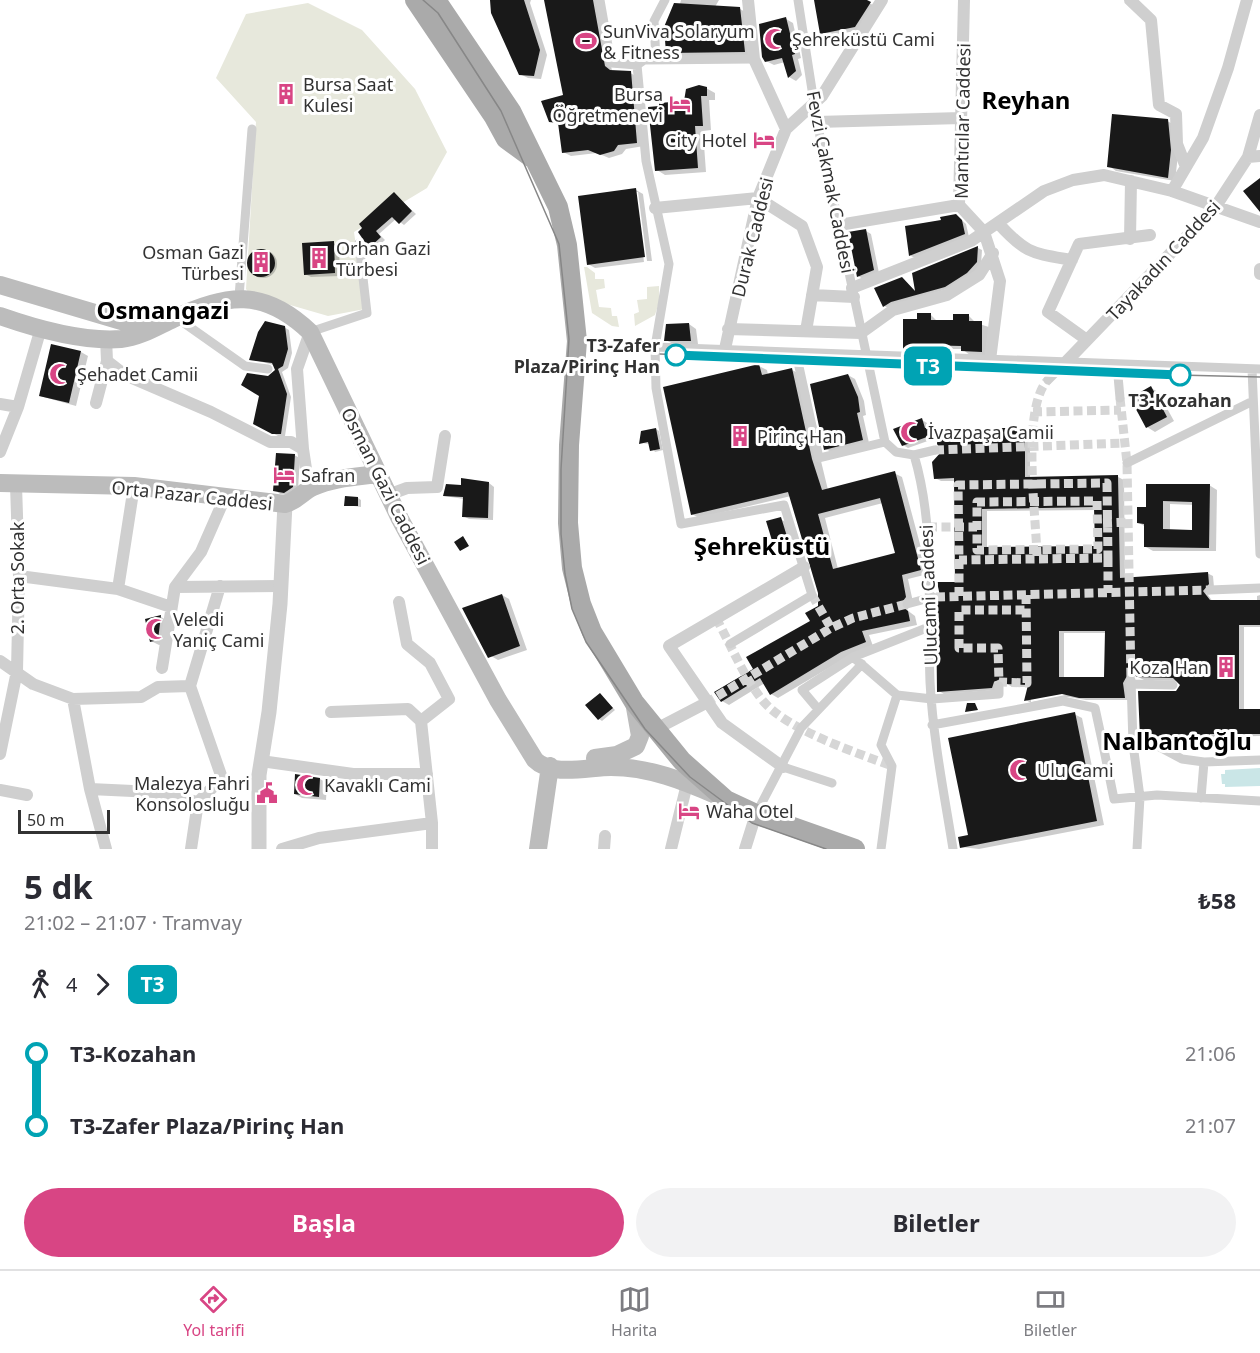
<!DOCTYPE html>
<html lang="tr">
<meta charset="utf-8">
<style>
body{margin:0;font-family:"Noto Sans",sans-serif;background:#f2f2f3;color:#2b2b33;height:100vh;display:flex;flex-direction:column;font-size:22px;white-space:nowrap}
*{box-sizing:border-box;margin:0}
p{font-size:20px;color:#7c7c81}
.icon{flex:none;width:33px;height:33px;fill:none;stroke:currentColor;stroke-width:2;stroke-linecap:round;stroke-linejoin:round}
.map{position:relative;height:849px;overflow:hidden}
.details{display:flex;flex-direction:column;background:#fff;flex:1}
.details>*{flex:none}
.badge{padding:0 12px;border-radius:9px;font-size:21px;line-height:39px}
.scale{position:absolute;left:18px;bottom:15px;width:92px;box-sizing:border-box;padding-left:6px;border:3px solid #323232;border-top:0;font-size:16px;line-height:21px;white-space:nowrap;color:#323232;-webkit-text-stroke:4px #fff;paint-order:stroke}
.map>.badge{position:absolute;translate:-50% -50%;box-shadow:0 0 0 3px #fff}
.legs{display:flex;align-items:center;gap:9px;height:66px;padding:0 24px;font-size:20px}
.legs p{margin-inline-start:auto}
.summary{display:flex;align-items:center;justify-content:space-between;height:102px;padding:0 24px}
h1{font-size:33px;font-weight:700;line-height:45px}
.primary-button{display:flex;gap:12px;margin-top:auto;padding:12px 24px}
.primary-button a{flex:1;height:69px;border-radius:36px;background:#d84584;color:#fff;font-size:24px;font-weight:700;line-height:69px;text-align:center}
.primary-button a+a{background:#f2f2f3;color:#2b2b33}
ul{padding:0 24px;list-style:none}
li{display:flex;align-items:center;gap:21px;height:72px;font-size:22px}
li i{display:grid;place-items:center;width:9px;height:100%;margin:0 8px;background:currentColor}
li i::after{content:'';width:15px;height:15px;margin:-8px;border:4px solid;border-radius:50%;background:#fff}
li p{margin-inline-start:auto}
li:first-child i{background:linear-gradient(#0000 50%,currentColor 0)}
li:last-child i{background:linear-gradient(currentColor 50%,#0000 0)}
.tab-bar{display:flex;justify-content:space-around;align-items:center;height:84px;border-top:2px solid #e1e1e2;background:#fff;font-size:16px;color:#7c7c81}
.tab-bar a{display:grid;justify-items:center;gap:3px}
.tab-bar .current{color:#d84584}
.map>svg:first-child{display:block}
.green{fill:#e7e8dc}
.water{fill:#cae6e7}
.shadow{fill:#0003;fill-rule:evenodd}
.building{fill:#191919;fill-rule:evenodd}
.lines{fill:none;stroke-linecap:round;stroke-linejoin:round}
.pedestrian-tunnel{stroke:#d6d6d6;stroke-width:9;stroke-dasharray:9 4.5;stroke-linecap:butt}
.pedestrian{stroke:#cfcfcf;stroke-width:9}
.minor{stroke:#cfcfcf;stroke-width:12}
.tertiary{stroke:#cfcfcf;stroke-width:15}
.secondary{stroke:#bcbcbc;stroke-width:18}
.primary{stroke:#aaa;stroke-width:20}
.tram{stroke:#878787;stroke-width:1.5}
.line-1-casing{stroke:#fff;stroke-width:14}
.line-1{stroke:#00a3b4;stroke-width:9}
.stop-1-dot{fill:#fff;stroke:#00a3b4;stroke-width:3}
.labels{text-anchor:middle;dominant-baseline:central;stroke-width:6;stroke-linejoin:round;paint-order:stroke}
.poi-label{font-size:18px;fill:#323232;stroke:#fff;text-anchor:start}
.street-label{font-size:18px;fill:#323232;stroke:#fff}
.stop-label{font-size:18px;font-weight:bold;fill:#323232;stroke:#fff;text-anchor:end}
.district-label{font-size:24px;font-weight:bold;fill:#000;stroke:#fff}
</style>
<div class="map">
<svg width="1260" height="849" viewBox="0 0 1260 849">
<rect width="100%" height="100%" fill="#fff"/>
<path class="green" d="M308 3 362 30 415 89 447 152 427 188 354 232 365 309 328 316 249 293 246 289 256 122 216 78 246 14Z
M584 267H587L595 273V279H604L605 288 596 290 599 307 611 308 612 316H617L619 327 612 326 592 313Z
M659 286V302L655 315 635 326 634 314 639 312 637 300 647 299V287Z"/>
<path class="water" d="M1260 768V786L1225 787V784H1222L1221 774H1225V770Z"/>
<path class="shadow" d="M491 0H531L530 3 547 55 541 79 528 78 520 74Z
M545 0H603L600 6 612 71 630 73 638 77 644 146 626 149 622 154 609 158 597 153 571 156 563 152 560 126 550 121 564 96Z
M681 0H719L715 7 740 9 754 17 758 60H681L667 52Z
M825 0H863L875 6 861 30 827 36 821 33Z
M786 19 793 23 801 58 798 59 802 75 796 81 789 77 785 62 774 65 766 61Z
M706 88 715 93V100H709L711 130 703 131 706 172 665 175 657 170 685 102Z
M1167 121 1175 125 1178 155 1175 181 1116 171 1109 166Z
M636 190 643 194 652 261H647L638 192H635L644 262 595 268 588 264Z
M394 194 416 214 404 225 396 219 379 234 385 240 374 250 360 232Z
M956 215 966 224 969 237 915 258 911 256 906 227 943 222Z
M866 231 871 234 879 273 863 279 858 276Z
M333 243 339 246 340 276 311 277 305 274Z
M978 248 982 250 981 265 972 275 950 288 889 308 884 306 906 282 916 292 914 274Z
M249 264a14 14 0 1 1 28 0a14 14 0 1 1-28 0Z
M931 315 938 322H955L969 316 976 323 989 327V356L970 355 962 349H930V353H912L904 348 918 321Z
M689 324 696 329 698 344H673L666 340Z
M284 327 289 330 292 353 288 368 282 372 291 397 285 436H278L255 423 268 377 276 371 274 365 250 359Z
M81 352 88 356 76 406 40 396Z
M759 366 767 370 768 375 792 370 800 374 828 490 894 473 902 477 928 574 908 579 913 602 907 610 915 616 917 625 869 635 873 646 849 656 778 698 771 694 765 683 729 705 722 701 812 621 820 607V593L791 496 699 518 692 514ZM883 503 896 554 838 569 825 518Z
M848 375 855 379 864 401 866 415 863 416 869 443 832 452 825 449Z
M1151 388 1158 392 1174 421 1155 432 1147 427 1132 399Z
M922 420 927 423 930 429H1024L1030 433V478L1118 477 1124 480 1125 579 1207 573 1213 576 1214 587 1208 595 1213 602H1257V596L1260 595V627H1244V710H1260V736L1215 737V743L1172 745 1159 739H1147L1141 736 1177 693 1181 685 1179 681 1144 680 1136 676 1131 679 1130 700H1086L1069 697 1031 703 1026 700 1029 687H1012L1004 682 999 685 998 690 944 694 939 691 957 583 955 481H941L935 478 943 452 939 437 908 448 903 445ZM1096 510V547L987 549V511ZM1064 633H1106V679L1064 678ZM1069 692 1070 694 1031 702V699Z
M656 429 659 431 663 450 655 452 650 444 641 443Z
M294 455 300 458 298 490 290 495 280 494 275 490Z
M489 483 494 487 493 520 469 519 463 516 464 499 444 496Z
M1147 485H1209L1217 490 1216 551H1153L1146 547V527L1139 523 1147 509ZM1170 504 1194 505V531H1170Z
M358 498 361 500V507L346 505Z
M780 519 788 523 795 547 782 550 775 546Z
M502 595 509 599 527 650 498 660 491 656Z
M161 617 168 621 165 644 159 645 151 641 147 620Z
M600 695 615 710 602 721 599 719Z
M1074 714 1082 718 1104 825 979 849 961 847Z
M320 779 327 783 326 800 302 798 295 794Z"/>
<path class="building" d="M490 0H524L540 50 534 76 519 75 491 13Z
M544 0H593L605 66 610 70 631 71 637 143 618 145 614 151 600 155 588 150 562 153 558 123 549 122 541 101 563 95Z
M814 0H867L871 2 855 27 820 34Z
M674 3 740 7 745 52 666 53 664 27Z
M786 17 795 54 792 55 796 71 788 78 782 58 765 62 762 57 759 24Z
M699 85 707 87V96H701L703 126H695L698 168 655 171 648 107 659 106V103L684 101 686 89Z
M1112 114 1168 119 1171 150 1168 178 1107 167Z
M1260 178V212L1243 191Z
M636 188 645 257 587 265 578 196Z
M394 192 412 211 399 224 392 217 376 231 381 237 369 248 358 232 362 228 359 224Z
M956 214 962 220 965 234 909 256 905 226 941 220 940 217Z
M866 229 874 270 857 277 848 232Z
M334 241 335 273 304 275 302 243Z
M978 246 977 262 967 273 945 287 891 302 883 307 874 288 902 277 915 291 912 273Z
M247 263a14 14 0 1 1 28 0a14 14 0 1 1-28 0Z
M917 313H931V320H953V314H969V321H982V352L961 351V346L923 345V350L903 349V319H917Z
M265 321 285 326 288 349 283 366 278 369 287 394 281 434H272L253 424 259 396 241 385 247 373 268 376 275 370 272 363 249 360 258 332Z
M689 323 691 341H664L666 324Z
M51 344 81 351 69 403 39 396Z
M759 364 762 375 792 368 812 459 822 490 895 471 921 570 902 575 906 597 900 605 908 611 910 621 862 631 866 642 841 652 770 695 760 678 721 702 714 692 753 669 746 657 810 621 805 613 818 606V593L788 492 691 515 663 387ZM880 498 895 553 833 569 818 514Z
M848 374 858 397 860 412 857 413 863 440 824 450 810 384Z
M1151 386 1167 417 1146 428 1130 398Z
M922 418 925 428H1025V477L1118 475 1120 578 1208 572 1209 584 1203 591 1210 600H1260V625H1239V709H1260V734H1210V741L1170 742 1152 736 1140 737 1138 691H1176L1180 685 1173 678 1137 677 1134 674H1128L1123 683 1125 698H1079L1062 694 1024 701 1028 685 1005 684 1000 679 994 682 992 688 937 692 936 603 940 596 937 582H955L954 478 934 479 932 462 942 451 937 444 938 433 902 446 893 429ZM1094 507 1095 546 982 547V509ZM1059 631H1105L1104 677H1059Z
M656 428 660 449 650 451 648 442 639 444 641 431Z
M276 453 295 454 293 487 284 493 273 491Z
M461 478 489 482 488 518 462 517 463 497 443 496 446 484 461 485Z
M1146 484H1210L1209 548 1144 547V524L1137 523V507H1146ZM1163 501 1192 502V530L1163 529Z
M345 496 358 497V506H344Z
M781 517 789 543 774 547 766 521Z
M463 536 469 546 460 551 454 542Z
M502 594 520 646 488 658 462 608Z
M161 615 158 640 150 642 145 619Z
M600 693 613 708 598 720 585 705Z
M967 703H975L978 710 965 712Z
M1075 712 1097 821 960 848 958 837 968 835 948 738Z
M295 774 320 778 319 797 294 794Z"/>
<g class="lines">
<path class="pedestrian-tunnel" d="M1120 398 1127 463 1131 680
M1033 412 1121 410
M935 450 1126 443
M1107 483 1108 558 959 560 958 485Z
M1097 501 1098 549 977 550V502Z
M1103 523 1129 522
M928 527H977
M1037 556C1036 515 1021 407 1048 380
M1108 558V593
M959 560V596
M812 595 831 628
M1026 595 1027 683 999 682 998 648H959V610H1026
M936 597 1210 590
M716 618C732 647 744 678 764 702 788 730 857 753 892 766
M706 703 831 628 853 618 907 604"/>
<path class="pedestrian" d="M600 0 611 63 637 65 646 161 669 264 655 347 656 388 681 524 784 505 812 595 730 644
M798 0 817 122 885 442 896 452 914 455C936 529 927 605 930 682 933 738 944 793 953 849
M656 60 654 21 665 0
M637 65 644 60 754 59
M239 297 252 129
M184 323 245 366 268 369
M310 332 367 313 359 243
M655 347 1260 369
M796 353 819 458 885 442
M1117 365 1120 398
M1252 369 1260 554
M1048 380 1065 363
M914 455 935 450
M1127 463 1253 401
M1210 590 1260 588
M907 604 933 597
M853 657 897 695 881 745 892 766 881 849
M1131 680 1133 744 1140 797 1137 849
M1130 684 1173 685
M897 695 932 699 999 694V686
M818 709 802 690 853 657 929 627
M932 725 1063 701 1095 708 1103 745 1152 743 1182 759 1204 762 1260 760
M1103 745 1114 799 1157 795 1260 801
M783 767 832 783
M1201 798 1204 762
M756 814 801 728 862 664"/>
<path class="minor" d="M748 0 754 59 786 129
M964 0 959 205 984 232 1000 281 990 360
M1130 0 1151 20 1159 105 1176 114 1177 144 1186 167
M817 122 961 118
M1248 157 1260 156
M1172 191 1203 138 1228 68 1247 0
M655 208 758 198 802 226 817 267 806 331
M998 223C1026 254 1032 253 1072 260
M839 225 959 205
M1130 239 1131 181
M1260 269V274
M852 288 971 241 1044 191 1073 180 1104 175 1172 191 1260 222
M812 295 854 297
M728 329 861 333 893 310 947 295 979 275 993 253
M106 338 107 361 125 375 211 412 270 442H291L303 449 309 489
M1087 340 1048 312 1079 244 1150 235
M725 349 758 198 786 129 822 96 882 0
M1065 363 1216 206 1248 157 1260 115
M96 403 107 361
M0 404 18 407
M303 449 297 369 310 332
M0 452 18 407 41 328
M388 495 407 488 437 487 445 436
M19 576 118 589 171 607
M175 587 281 586
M118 589 134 486
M399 602 407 644 430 663 449 699 421 721
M0 661 33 684 73 699 141 697 158 687 190 686
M162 668 175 587 201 552 226 495
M73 699 90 789 106 849
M331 712 408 709 421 721
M421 721 432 823V849
M656 729 706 703
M0 754 17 671 19 576 16 485
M261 761 353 774H427
M783 767 722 723 669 646 804 567
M90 789 154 792 198 802 222 778 190 686 220 586
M0 790 27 795
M191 849 198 802
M282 849 319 838 432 823
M604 849 605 836
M671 849 687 784
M745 849 756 814"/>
<path class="tertiary" d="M259 849V775L269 712 280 604 285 504"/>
<path class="secondary" d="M0 285 125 322 158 323
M0 316C37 329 82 342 121 339 140 337 156 327 173 319 226 293 264 288 310 332L400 519 498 700 535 760C552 777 589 767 611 767 649 767 684 781 718 796
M0 483 134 486 285 504C297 501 302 492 313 487 333 478 355 477 378 474
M595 758 617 755 636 746 640 736 634 702
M538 849 550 766"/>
<path class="primary" d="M415 0 494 117 506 139 532 158
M436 0 511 111 558 207 567 245 577 341 569 445 568 523 572 568 581 604 592 632 634 702 682 761 726 800 756 814 855 849"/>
<path class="tram" d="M423 0 438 13 501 111 559 244 569 339 561 469V534L565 574 572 609 586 642 645 729 690 777 752 823 826 849
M660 354 1056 372 1260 377"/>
</g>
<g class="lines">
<defs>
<path id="line-1" d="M676 355 1180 375"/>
</defs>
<use href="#line-1" class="line-1-casing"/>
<use href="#line-1" class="line-1"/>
</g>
<defs>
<symbol id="mosque-bare" viewBox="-9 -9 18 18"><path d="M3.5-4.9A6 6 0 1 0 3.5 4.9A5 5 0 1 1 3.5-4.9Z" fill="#d84584" stroke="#fff" stroke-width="2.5" paint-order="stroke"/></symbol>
<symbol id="stadium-bare" viewBox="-9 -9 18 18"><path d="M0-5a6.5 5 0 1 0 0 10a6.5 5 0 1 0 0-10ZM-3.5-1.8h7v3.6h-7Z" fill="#d84584" stroke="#fff" stroke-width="2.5" paint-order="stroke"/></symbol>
<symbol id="building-bare" viewBox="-9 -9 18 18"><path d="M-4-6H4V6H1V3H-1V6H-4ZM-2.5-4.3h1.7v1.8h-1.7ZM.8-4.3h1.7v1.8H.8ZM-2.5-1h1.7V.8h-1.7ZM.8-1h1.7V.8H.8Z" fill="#d84584" stroke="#fff" stroke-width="2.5" paint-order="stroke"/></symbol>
<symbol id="hotel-bare" viewBox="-9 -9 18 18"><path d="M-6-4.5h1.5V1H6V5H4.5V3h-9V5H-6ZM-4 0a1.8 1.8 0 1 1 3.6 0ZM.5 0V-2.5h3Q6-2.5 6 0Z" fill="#d84584" stroke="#fff" stroke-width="2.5" paint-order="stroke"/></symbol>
<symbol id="civic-bare" viewBox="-9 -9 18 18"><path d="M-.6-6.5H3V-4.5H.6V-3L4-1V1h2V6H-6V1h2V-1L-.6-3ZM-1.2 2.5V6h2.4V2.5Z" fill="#d84584" stroke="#fff" stroke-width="2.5" paint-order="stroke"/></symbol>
</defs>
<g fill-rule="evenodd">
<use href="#mosque-bare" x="760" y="24" width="30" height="30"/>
<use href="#stadium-bare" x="571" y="26" width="30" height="30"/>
<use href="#building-bare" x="271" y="79" width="30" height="30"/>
<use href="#hotel-bare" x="665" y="89" width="30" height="30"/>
<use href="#hotel-bare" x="749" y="125" width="30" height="30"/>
<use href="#building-bare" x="304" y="243" width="30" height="30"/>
<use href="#building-bare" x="246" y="247" width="30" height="30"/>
<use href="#mosque-bare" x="45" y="359" width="30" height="30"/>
<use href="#mosque-bare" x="896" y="417" width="30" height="30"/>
<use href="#building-bare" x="725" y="421" width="30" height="30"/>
<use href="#hotel-bare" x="269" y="460" width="30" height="30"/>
<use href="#mosque-bare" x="141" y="614" width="30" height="30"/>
<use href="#building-bare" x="1211" y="652" width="30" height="30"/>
<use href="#mosque-bare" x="1005" y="755" width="30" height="30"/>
<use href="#mosque-bare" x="292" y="770" width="30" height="30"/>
<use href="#civic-bare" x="252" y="778" width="30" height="30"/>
<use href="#hotel-bare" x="674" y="796" width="30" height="30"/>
</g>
<g class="stop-1-dot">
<circle cx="676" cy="355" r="10"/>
<circle cx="1180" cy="375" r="10"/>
</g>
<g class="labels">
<g class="poi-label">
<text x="603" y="31">SunViva Solaryum<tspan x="603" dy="21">&amp; Fitness</tspan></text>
<text x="792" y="39">Şehreküstü Cami</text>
<text x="303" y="84">Bursa Saat<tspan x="303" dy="21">Kulesi</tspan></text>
<text x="663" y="94" text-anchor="end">Bursa<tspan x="663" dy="21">Öğretmenevi</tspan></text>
<text x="747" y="140" text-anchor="end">City Hotel</text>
<text x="336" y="248">Orhan Gazi<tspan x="336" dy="21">Türbesi</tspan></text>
<text x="244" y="252" text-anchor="end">Osman Gazi<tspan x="244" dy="21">Türbesi</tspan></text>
<text x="77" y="374">Şehadet Camii</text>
<text x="928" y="432">İvazpaşa Camii</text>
<text x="757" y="436">Pirinç Han</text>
<text x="301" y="475">Safran</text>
<text x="173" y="619">Veledi<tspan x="173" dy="21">Yaniç Cami</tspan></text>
<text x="1209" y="667" text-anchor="end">Koza Han</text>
<text x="1037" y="770">Ulu Cami</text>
<text x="250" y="783" text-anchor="end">Malezya Fahri<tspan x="250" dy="21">Konsolosluğu</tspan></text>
<text x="324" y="785">Kavaklı Cami</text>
<text x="706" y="811">Waha Otel</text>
</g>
<g class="street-label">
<text transform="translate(962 121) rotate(-89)">Mantıcılar Caddesi</text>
<text transform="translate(831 182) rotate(79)">Fevzi Çakmak Caddesi</text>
<text transform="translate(752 237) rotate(-76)">Durak Caddesi</text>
<text transform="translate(1163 260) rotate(-47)">Tayakadın Caddesi</text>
<text transform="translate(386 486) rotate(63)">Osman Gazi Caddesi</text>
<text transform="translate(192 495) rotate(6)">Orta Pazar Caddesi</text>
<text transform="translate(17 578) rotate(-90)">2. Orta Sokak</text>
<text transform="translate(928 595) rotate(-92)">Ulucami Caddesi</text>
</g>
<g class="stop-label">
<text x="660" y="345">T3-Zafer<tspan x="660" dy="21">Plaza/Pirinç Han</tspan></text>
<text x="1180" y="400" text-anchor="middle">T3-Kozahan</text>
</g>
<g class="district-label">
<text x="1026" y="99">Reyhan</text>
<text x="163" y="309">Osmangazi</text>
<text x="762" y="545">Şehreküstü</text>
<text x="1177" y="740">Nalbantoğlu</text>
</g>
</g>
</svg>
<div class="scale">50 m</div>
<b class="badge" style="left:928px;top:366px;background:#00a3b4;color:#fff">T3</b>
</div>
<section class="details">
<div class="summary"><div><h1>5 dk</h1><p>21:02 – 21:07 · Tramvay</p></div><b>₺58</b></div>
<div class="legs"><svg class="icon" aria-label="walk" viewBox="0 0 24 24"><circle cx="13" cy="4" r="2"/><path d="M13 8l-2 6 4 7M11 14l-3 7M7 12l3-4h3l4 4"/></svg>4<svg class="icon" aria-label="forward" viewBox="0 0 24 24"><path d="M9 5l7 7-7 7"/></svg><b class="badge" style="background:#00a3b4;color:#fff">T3</b></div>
<ul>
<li><i style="color:#00a3b4"></i><b>T3-Kozahan</b><p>21:06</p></li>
<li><i style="color:#00a3b4"></i><b>T3-Zafer Plaza/Pirinç Han</b><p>21:07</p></li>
</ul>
<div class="primary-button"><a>Başla</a><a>Biletler</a></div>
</section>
<nav class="tab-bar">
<a class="current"><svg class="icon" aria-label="directions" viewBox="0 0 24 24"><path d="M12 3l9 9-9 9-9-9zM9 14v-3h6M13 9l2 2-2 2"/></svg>Yol tarifi</a>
<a><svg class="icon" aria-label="map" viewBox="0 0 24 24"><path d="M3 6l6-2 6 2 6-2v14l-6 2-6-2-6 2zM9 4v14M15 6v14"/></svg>Harita</a>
<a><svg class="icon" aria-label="tickets" viewBox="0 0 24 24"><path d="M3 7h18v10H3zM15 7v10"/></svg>Biletler</a>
</nav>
